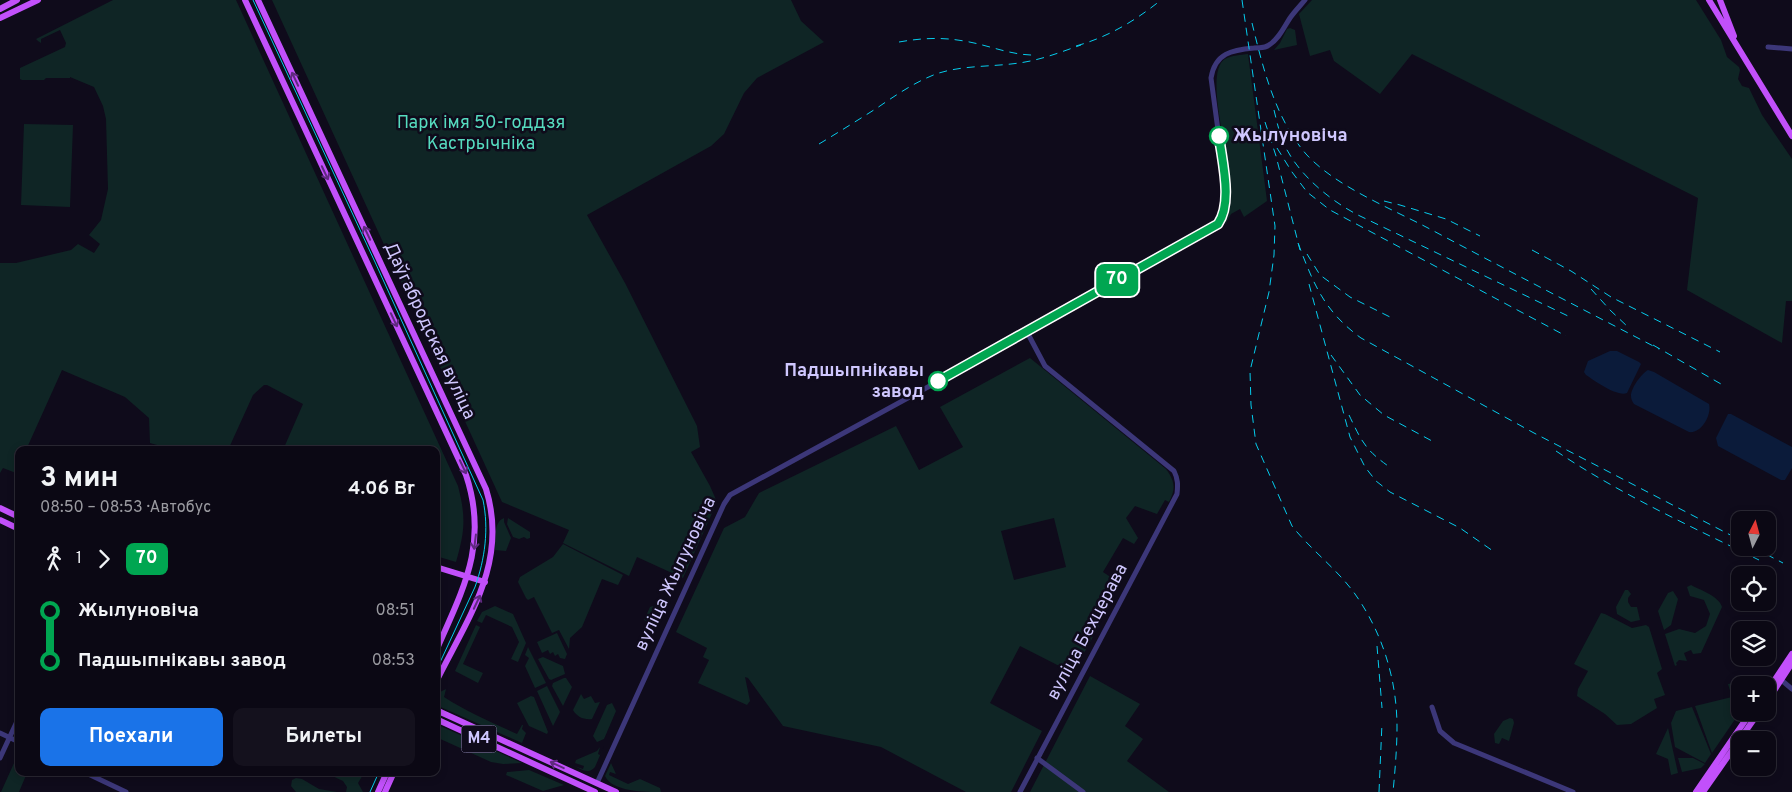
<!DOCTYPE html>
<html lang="ru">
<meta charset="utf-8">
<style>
body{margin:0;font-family:Overpass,sans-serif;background:#14111d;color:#f1f3f6;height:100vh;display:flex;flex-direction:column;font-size:19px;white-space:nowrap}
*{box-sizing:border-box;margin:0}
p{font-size:16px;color:#9a9aa0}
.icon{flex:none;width:28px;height:28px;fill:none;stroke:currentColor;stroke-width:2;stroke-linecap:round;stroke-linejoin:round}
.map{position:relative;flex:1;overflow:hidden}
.details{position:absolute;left:15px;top:446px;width:425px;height:330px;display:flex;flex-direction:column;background:#0b0814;border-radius:10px;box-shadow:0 2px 8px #0003,0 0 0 1px #2b2934}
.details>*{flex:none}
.badge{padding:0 10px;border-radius:8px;font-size:18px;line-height:32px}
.needle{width:32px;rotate:6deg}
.controls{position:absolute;left:1731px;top:511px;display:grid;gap:10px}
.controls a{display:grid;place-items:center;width:45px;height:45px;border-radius:10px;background:#0b0814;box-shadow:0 2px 8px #0003,0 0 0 1px #2b2934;font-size:25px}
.map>.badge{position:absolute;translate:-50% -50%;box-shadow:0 0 0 2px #fff}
.legs{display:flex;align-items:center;gap:8px;height:55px;padding:0 25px;font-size:16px}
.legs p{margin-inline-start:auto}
.head{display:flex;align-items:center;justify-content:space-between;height:85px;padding:0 25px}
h1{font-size:28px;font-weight:700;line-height:38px}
.button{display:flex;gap:10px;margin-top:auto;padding:10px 25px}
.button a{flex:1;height:58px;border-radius:10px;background:#1a73e8;color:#fff;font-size:20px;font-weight:700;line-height:58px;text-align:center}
.button a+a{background:#14111d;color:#f1f3f6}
ul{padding:0 25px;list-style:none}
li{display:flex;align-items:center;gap:18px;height:50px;font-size:19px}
li i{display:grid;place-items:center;width:8px;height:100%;margin:0 6px;background:currentColor}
li i::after{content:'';width:12px;height:12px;margin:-6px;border:4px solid;border-radius:50%;background:#0b0814}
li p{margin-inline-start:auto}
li:first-child i{background:linear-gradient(#0000 50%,currentColor 0)}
li:last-child i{background:linear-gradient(currentColor 50%,#0000 0)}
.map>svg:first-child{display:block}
.green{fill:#0f2525;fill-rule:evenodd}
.water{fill:#0b1b3a}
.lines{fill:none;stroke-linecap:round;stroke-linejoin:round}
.minor{stroke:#3c3779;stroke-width:5}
.major{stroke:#c250fb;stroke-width:6}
.tram{stroke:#05ccec;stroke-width:1}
.rail{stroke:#05ccec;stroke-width:1;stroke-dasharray:8 6;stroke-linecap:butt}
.oneway{stroke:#602a80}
.line-1-casing{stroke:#fff;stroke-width:11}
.line-1{stroke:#00a651;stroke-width:8}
.stop-1-dot{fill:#fff;stroke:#00a651;stroke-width:2.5}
.labels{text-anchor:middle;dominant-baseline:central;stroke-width:5;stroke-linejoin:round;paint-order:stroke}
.shield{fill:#0f0b1b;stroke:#958fba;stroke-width:1}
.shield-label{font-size:16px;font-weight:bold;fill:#cfc7fe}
.park-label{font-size:18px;fill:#56dbbf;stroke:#0f0b1b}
.stop-label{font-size:18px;font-weight:bold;fill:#cfc7fe;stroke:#0f0b1b;text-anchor:start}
.street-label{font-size:18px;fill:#cfc7fe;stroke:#0f0b1b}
</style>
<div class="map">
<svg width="1792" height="792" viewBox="0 0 1792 792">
<rect width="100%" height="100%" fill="#0f0b1b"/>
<path class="green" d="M113 0H236L458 486C466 517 465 531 456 562L436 556V450H283L303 404 267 385H264L253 395 228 450H175L150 443 149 418 125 397 62 370 26 450H19V467L16 473 3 468 0 473V263H16L71 250 78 244 94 253 100 244 89 235 101 220 108 189 106 119 103 106 94 87 70 77V78H46L44 80H22L20 79V68L65 47 66 43 60 30 41 39V43L38 41 36 39Z
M272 0H791L801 21 824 42 757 78 744 93 724 134 711 146 587 215 625 283 697 426 700 447 691 452 710 486 717 502 683 578 637 557 629 576 563 543 569 530 502 502Z
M1312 0H1696L1721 40 1727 57 1739 67 1740 70 1738 79 1742 86 1749 88 1762 115 1792 159V301H1786L1782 343 1687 290 1698 198 1412 54 1380 94 1334 61 1330 50 1310 56 1299 14Z
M1290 28 1295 30 1297 45 1274 50 1280 43 1287 29Z
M1248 54 1267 201 1244 217 1240 209 1231 214 1225 225 1230 208 1231 196 1224 132 1221 127C1219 112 1210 68 1225 59 1232 55 1241 55 1248 54Z
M24 124 73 125 70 207 21 205Z
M1030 358 1166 469C1175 481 1176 489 1169 502L1165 500 1157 514 1135 506 1126 518 1138 538 1134 544 1123 538 1103 572 1112 578 1096 604 1100 606 1097 612 1099 626 1073 673 1020 646 990 703 1042 731 1011 792H966L881 747 783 726 748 678 745 677 750 701 747 705 698 683 709 660 703 657 707 648 676 632 724 528 745 517 759 493 896 426 919 470 963 447 940 407ZM1054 518 1066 567 1014 580 1001 531Z
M504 518V522L511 538 506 551 495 550C496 539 493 522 504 518Z
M508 518 530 532V538L527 539 524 537 519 539 513 537 507 524Z
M563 544 623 575 618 585 602 579 582 627 570 638 569 649 559 630 552 633 534 597 528 600 526 598 518 582 520 577 553 557Z
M1691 585C1700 590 1719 596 1722 607L1701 653 1693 654 1691 650 1684 653 1687 661 1679 660 1676 663 1677 665 1675 666 1665 634 1679 629 1695 633 1706 626 1710 614 1704 600 1690 596 1687 587Z
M1625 590H1628L1631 594 1628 598V602L1631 607H1637L1640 620 1631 622 1617 614 1616 607Z
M1673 591 1678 599 1671 625 1664 630 1658 611 1668 593Z
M666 602 656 626 644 620 650 607Z
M495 606 513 614 526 643 518 662 511 659 519 642 512 627 486 615 482 623 477 621 482 612Z
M1601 613 1605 614 1632 628 1646 625 1649 627 1662 669 1657 673 1665 695 1654 699 1657 708 1631 724 1617 725 1605 714 1577 696 1578 689 1588 671 1574 664Z
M476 625 480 627 463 664 483 673 478 683 455 671Z
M557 633 567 654 565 659 560 658 558 654 555 656 553 652 550 654 548 650 542 653 537 642Z
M528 647 546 683 535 688 525 666 529 658 525 655Z
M543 657 563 666 565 674 551 680 549 679 538 659Z
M1090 676 1140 704 1125 726 1143 739 1127 761 1169 792H1030Z
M564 678H566L572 687 563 706 552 686 553 683Z
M1769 678 1760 685H1740V712L1712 753 1695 706 1732 697 1728 684Z
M547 686 560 712 553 726 537 691Z
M446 689 444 697C467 712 493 723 517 734L522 725H523L522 729 526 733 522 743 436 705V694Z
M581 694 584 699 591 696 595 703 600 702 592 719C584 720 577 717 573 710Z
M531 696 534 697 548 732 547 734 529 726 517 703Z
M612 703 616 711 604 739 597 742 593 736 607 705Z
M1692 707 1711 754 1705 763 1675 747 1671 723 1676 711Z
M1510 718 1513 719 1514 723 1509 741 1502 738 1499 744 1495 743 1494 734 1503 721Z
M436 724 522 763 503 764 491 762 436 737Z
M1668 728 1678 773 1671 775 1668 759 1656 754Z
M604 746 595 767C589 775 581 769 574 766L583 769 584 766 575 763 576 760 597 751 600 747 598 754 600 755Z
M19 752V772L27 773 19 792H1Z
M1678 758H1693L1705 764 1701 768 1682 772Z
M611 763 616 774 610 772 609 775 628 784 640 779 660 788 661 792C646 792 612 792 605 776Z
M529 770 564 785 543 791 506 775 507 772Z
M326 773H364L358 783 363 792H346L347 787 343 781Z
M296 778 302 779 319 789 337 792H296L291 786 292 780Z"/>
<path class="water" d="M1610 351H1617L1639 362 1641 364 1627 393C1617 397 1595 381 1586 375L1584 372 1588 361Z
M1648 370 1654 372 1709 404C1712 415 1701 434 1689 432L1634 404C1632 401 1631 399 1631 396 1631 388 1641 374 1648 370Z
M1728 414H1731L1792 447V468L1785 480H1781L1718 446 1716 438Z"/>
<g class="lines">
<path class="minor" d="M1768 47 1792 49
M1779 678 1792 689
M1432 707 1440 731 1454 743 1573 792
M0 733 19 742
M0 758 19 717
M1037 758 1083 792
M84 772 126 792
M597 783 724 504 730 495 981 358 1218 224 1223 216 1225 210 1226 190 1211 78C1215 53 1232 50 1254 48 1260 47 1264 49 1269 45 1279 39 1284 27 1290 18 1295 11 1300 6 1305 0
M1020 792 1177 494C1178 485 1178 479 1174 471L1045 366 1027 332"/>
<path class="major" d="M245 0 466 475C489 544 463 589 436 651
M258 0 486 489C509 563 467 619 436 682
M1709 0 1792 136
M1720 0 1734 36
M0 9 17 0
M0 18 38 0
M0 508 19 517
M0 520 19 529
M436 567 485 582
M1768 690 1792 654
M1768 700 1792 663
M436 710 616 792
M436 719 595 792
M378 792 387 772
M385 792 394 772
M1696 792 1751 712
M1703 792 1759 712"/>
<path class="tram" d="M253 0 375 262 483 500C489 529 485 559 475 587L436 671
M370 792 379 772"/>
<path class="rail" d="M1242 0 1275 226 1274 255 1269 292 1250 371 1251 405 1256 444 1292 526C1311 550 1337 569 1355 594 1382 632 1397 679 1397 727 1397 748 1395 771 1393 792
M1252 23C1263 68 1275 118 1306 154 1335 186 1390 208 1428 228 1505 269 1582 309 1659 349
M899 42C922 38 941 37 964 41 989 45 1012 56 1037 55
M1076 46C1108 37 1135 21 1161 0
M1274 110C1277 122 1280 137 1286 148 1300 176 1332 202 1360 216L1568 316
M1265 122 1276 156 1300 250
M819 144C839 132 858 120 877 108 896 95 915 82 936 74 962 65 992 67 1019 63 1041 60 1061 52 1081 45
M1277 148 1292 172 1307 192 1330 210 1566 336
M1384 201 1400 205 1446 219 1480 236
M1298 243C1314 285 1324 311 1361 338L1534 433 1740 540
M1532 250 1571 271 1611 297 1720 352
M1307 254 1320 275 1350 297 1392 318
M1309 284 1350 437 1365 467 1376 481 1390 492 1460 528 1493 551
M1591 289 1610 310 1629 328
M1653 345 1721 384
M1331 355 1360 395 1384 415 1432 441
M1349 415C1362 442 1365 450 1391 468
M1556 451C1620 494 1690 526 1759 560
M1754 548 1783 563
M1377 646 1382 708
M1379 792 1382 723"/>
</g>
<defs><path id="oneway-shaft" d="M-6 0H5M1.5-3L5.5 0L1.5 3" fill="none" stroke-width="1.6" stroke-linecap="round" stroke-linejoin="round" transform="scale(1.25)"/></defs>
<g class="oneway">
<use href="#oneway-shaft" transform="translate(295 79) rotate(-115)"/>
<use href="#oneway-shaft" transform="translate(325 173) rotate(65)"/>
<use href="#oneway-shaft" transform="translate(367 233) rotate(-115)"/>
<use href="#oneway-shaft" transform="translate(394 320) rotate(65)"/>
<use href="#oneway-shaft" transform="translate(463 467) rotate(65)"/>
<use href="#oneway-shaft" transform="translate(475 542) rotate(97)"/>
<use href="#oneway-shaft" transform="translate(477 602) rotate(-65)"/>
<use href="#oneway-shaft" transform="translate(557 765) rotate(-155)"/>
</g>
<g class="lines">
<defs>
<path id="line-1" d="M938 381 1218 224C1233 202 1222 162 1219 136"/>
</defs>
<use href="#line-1" class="line-1-casing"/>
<use href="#line-1" class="line-1"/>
</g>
<g class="stop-1-dot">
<circle cx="1219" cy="136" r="9"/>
<circle cx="938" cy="381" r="9"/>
</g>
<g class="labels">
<rect class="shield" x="461.5" y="725.5" width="35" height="27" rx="4"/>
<g class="shield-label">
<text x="479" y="739">М4</text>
</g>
<g class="park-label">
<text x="481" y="123">Парк імя 50-годдзя<tspan x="481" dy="21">Кастрычніка</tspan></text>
</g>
<g class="stop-label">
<text x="1233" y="136">Жылуновіча</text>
<text x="924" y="371" text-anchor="end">Падшыпнікавы<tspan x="924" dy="21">завод</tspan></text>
</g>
<g class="street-label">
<text transform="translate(429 331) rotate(65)">Даўгабродская вуліца</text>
<text transform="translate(676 574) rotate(-65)">вуліца Жылуновіча</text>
<text transform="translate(1088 632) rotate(-62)">вуліца Бехцерава</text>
</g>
</g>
</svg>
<div class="controls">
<a><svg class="needle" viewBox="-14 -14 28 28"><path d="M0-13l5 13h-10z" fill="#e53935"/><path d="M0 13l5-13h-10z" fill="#9a9aa0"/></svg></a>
<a><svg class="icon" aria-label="locate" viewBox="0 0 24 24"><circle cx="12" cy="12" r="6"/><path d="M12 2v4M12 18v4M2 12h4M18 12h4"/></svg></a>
<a><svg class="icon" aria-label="layers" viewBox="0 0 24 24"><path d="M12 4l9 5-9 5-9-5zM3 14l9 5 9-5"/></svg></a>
<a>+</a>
<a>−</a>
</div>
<b class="badge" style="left:1117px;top:280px;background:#00a651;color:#fff">70</b>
<section class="details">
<div class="head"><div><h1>3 мин</h1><p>08:50 – 08:53 · Автобус</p></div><b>4.06 Br</b></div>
<div class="legs"><svg class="icon" aria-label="walk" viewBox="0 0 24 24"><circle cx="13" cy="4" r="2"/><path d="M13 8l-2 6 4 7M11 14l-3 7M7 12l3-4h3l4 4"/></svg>1<svg class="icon" aria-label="forward" viewBox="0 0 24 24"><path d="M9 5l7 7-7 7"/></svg><b class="badge" style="background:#00a651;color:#fff">70</b></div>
<ul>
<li><i style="color:#00a651"></i><b>Жылуновіча</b><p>08:51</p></li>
<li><i style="color:#00a651"></i><b>Падшыпнікавы завод</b><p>08:53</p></li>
</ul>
<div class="button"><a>Поехали</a><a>Билеты</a></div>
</section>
</div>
